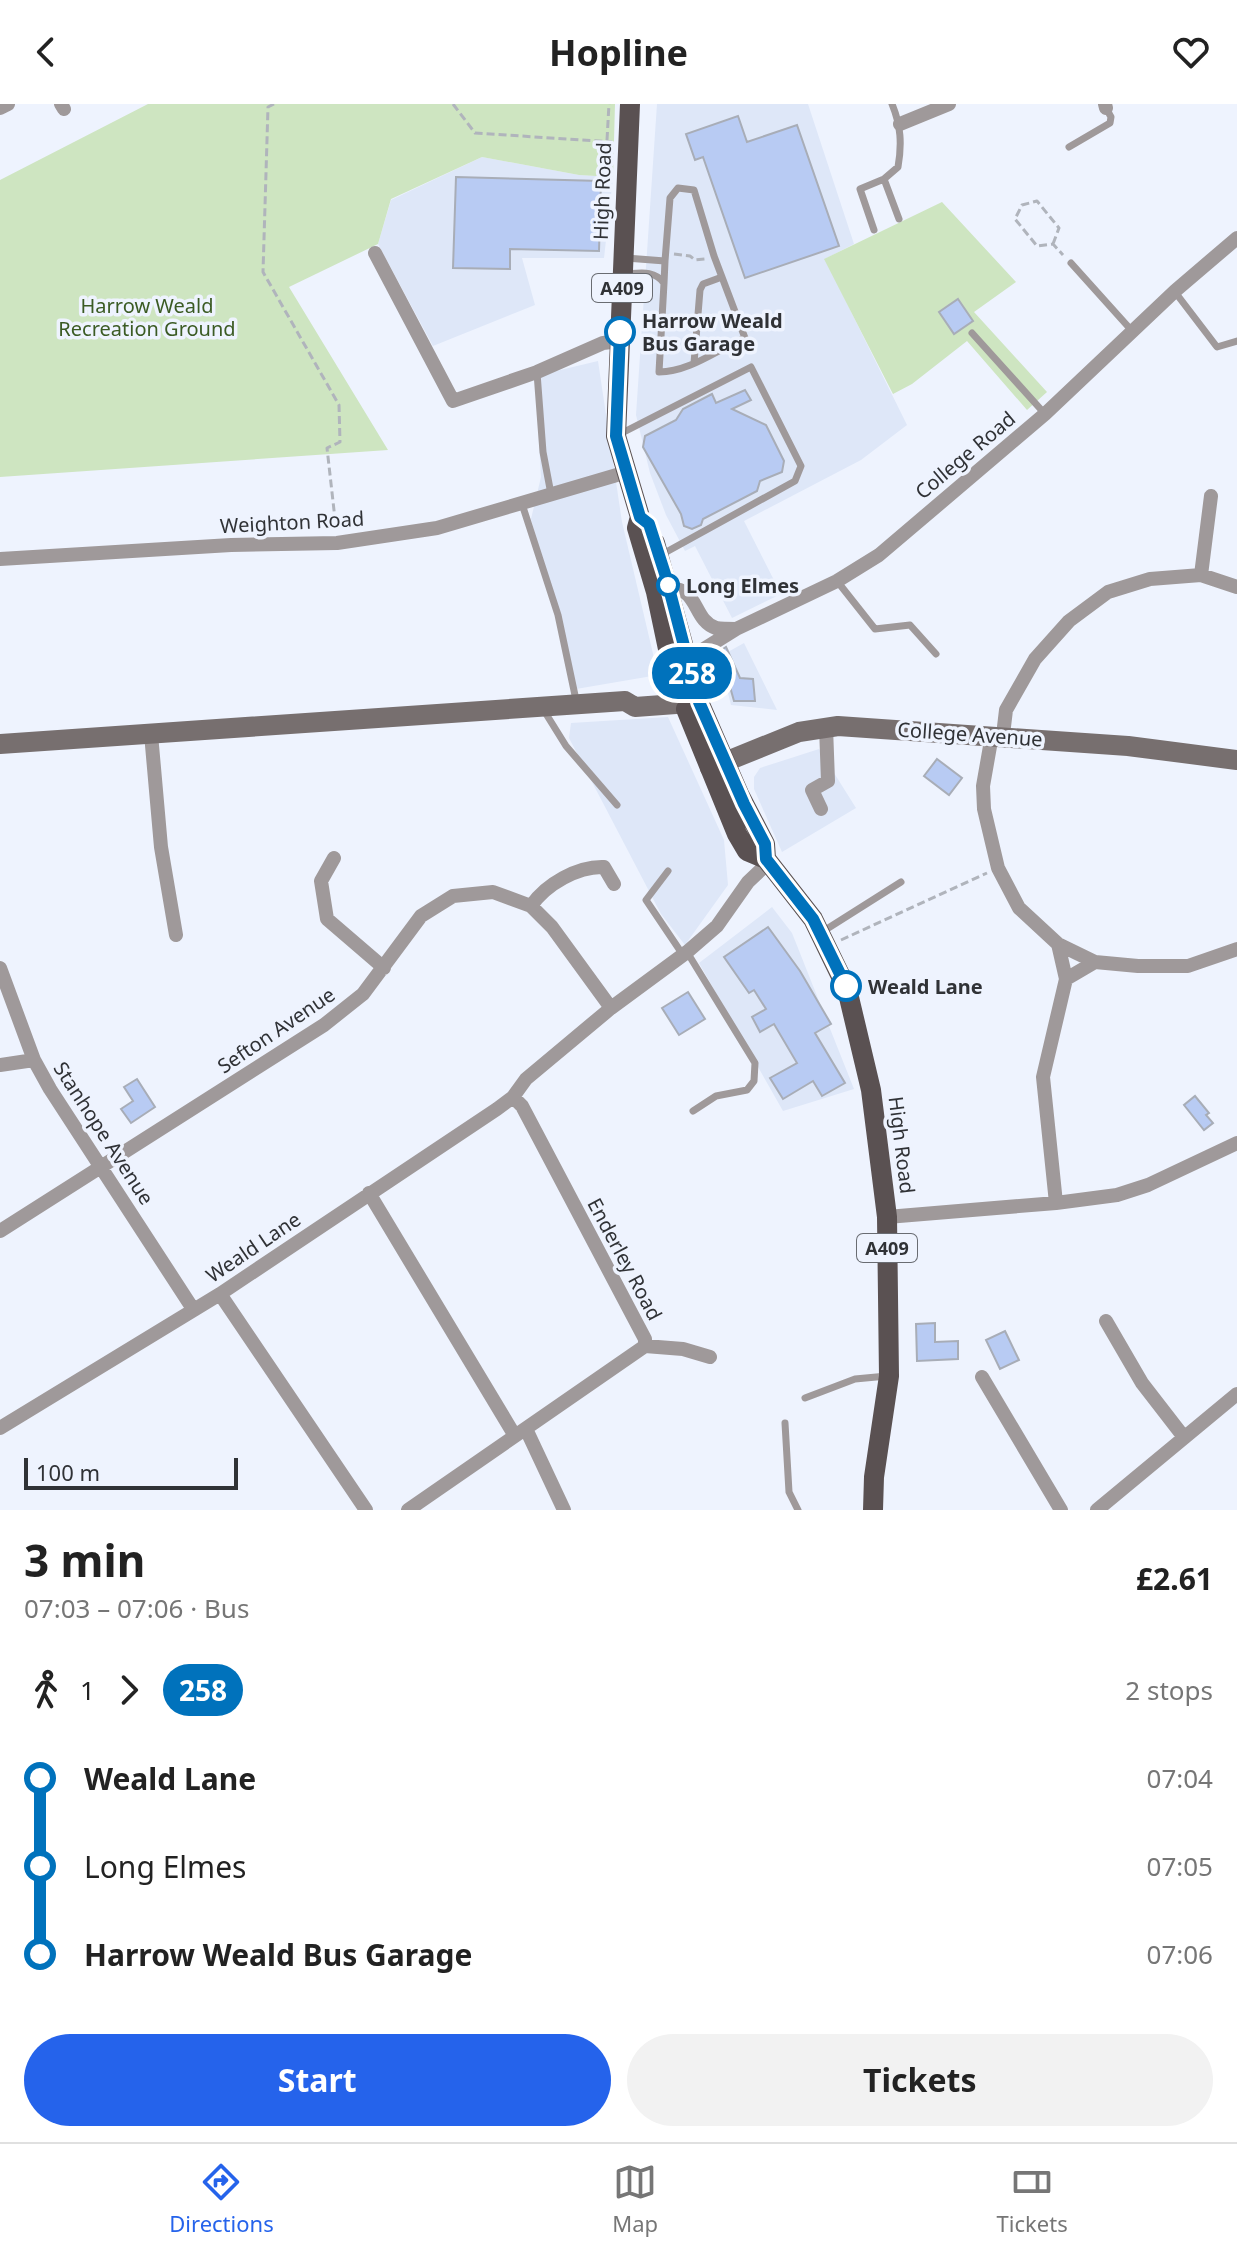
<!DOCTYPE html>
<meta charset="utf-8">
<style>
body{margin:0;font-family:"Noto Sans",sans-serif;background:#f2f2f2;color:#222;height:100vh;display:flex;flex-direction:column;font-size:30px;white-space:nowrap}
*{box-sizing:border-box;margin:0}
p{font-size:26px;color:#767676}
.icon{flex:none;width:44px;height:44px;fill:none;stroke:currentColor;stroke-width:2;stroke-linecap:round;stroke-linejoin:round}
.map{position:relative;height:1406px;overflow:hidden}
.drawer{display:flex;flex-direction:column;background:#fff;flex:1}
.drawer>*{flex:none}
.badge{padding:0 16px;border-radius:26px;font-size:28px;line-height:52px}
.scale{position:absolute;left:24px;bottom:20px;width:214px;box-sizing:border-box;padding-left:8px;border:4px solid #303236;border-top:0;font-size:22px;line-height:28px;white-space:nowrap;color:#303236;-webkit-text-stroke:6px #eef3fe;paint-order:stroke}
.map>.badge{position:absolute;translate:-50% -50%;box-shadow:0 0 0 4px #fff}
.legs{display:flex;align-items:center;gap:12px;height:88px;padding:0 24px;font-size:26px}
.legs p{margin-inline-start:auto}
.summary{display:flex;align-items:center;justify-content:space-between;height:136px;padding:0 24px}
h1{font-size:44px;font-weight:700;line-height:60px}
.primary-button{display:flex;gap:16px;margin-top:auto;padding:16px 24px}
.primary-button a{flex:1;height:92px;border-radius:48px;background:#2563eb;color:#fff;font-size:32px;font-weight:700;line-height:92px;text-align:center}
.primary-button a+a{background:#f2f2f2;color:#222}
ul{padding:0 24px;list-style:none}
li{display:flex;align-items:center;gap:28px;height:88px;font-size:30px}
li i{display:grid;place-items:center;width:12px;height:100%;margin:0 10px;background:currentColor}
li i::after{content:'';width:20px;height:20px;margin:-10px;border:6px solid;border-radius:50%;background:#fff}
li p{margin-inline-start:auto}
li:first-child i{background:linear-gradient(#0000 50%,currentColor 0)}
li:last-child i{background:linear-gradient(currentColor 50%,#0000 0)}
header{display:flex;justify-content:space-between;align-items:center;height:104px;padding:0 24px;background:#fff;font-size:36px;font-weight:700}
.tabs{display:flex;justify-content:space-around;align-items:center;height:112px;border-top:2px solid #e0e0e0;background:#fff;font-size:22px;color:#767676}
.tabs a{display:grid;justify-items:center;gap:4px}
.tabs .selected{color:#2563eb}
.map>svg:first-child{display:block}
.built{fill:#dee7f8}
.green{fill:#cee5c1}
.building{fill:#b8cbf3;stroke:#a8adb7;stroke-width:2}
.lines{fill:none;stroke-linecap:round;stroke-linejoin:round}
.path{stroke:#b0b4bc;stroke-width:3;stroke-dasharray:8 4;stroke-linecap:butt}
.lane{stroke:#9f999a;stroke-width:7}
.street{stroke:#9f999a;stroke-width:14}
.secondary{stroke:#776f6f;stroke-width:20}
.primary{stroke:#5a5152;stroke-width:20}
.line-1-casing{stroke:#fff;stroke-width:18}
.line-1{stroke:#0072bc;stroke-width:12}
.stop-1-dot{fill:#fff;stroke:#0072bc;stroke-width:4}
.labels{text-anchor:middle;dominant-baseline:central;stroke-width:7;stroke-linejoin:round;paint-order:stroke}
.shield{fill:#eef3fe;stroke:#696c72;stroke-width:2}
.shield-label{font-size:18px;font-weight:bold;fill:#303236}
.street-label{font-size:20px;fill:#303236;stroke:#eef3fe}
.park-label{font-size:20px;fill:#3b5b24;stroke:#eef3fe}
.stop-label{font-size:20px;font-weight:bold;fill:#303236;stroke:#eef3fe;text-anchor:start}
</style>
<header><svg class="icon" aria-label="back" viewBox="0 0 24 24"><path d="M15 5l-7 7 7 7"/></svg>Hopline<svg class="icon" aria-label="heart" viewBox="0 0 24 24"><path d="M12 20l-8-8c-3-5 5-10 8-4 3-6 11-1 8 4z"/></svg></header>
<div class="map">
<svg width="1237" height="1406" viewBox="0 0 1237 1406">
<rect width="100%" height="100%" fill="#eef3fe"/>
<path class="built" d="M657 0H808L854 140 825 155 907 321 861 356 744 417 781 490 732 514 695 442 685 447 666 411 650 369 636 311Z
M482 53 579 71 613 73 604 154H522L535 201 433 242 378 140 391 96Z
M598 257 622 418 658 571 576 585 531 415 541 373 535 272Z
M744 539 777 606 731 601 719 553Z
M668 613 724 736 728 781 685 841 661 810 569 634 571 619Z
M819 645 856 704 782 748 754 685V673L760 664Z
M772 803 792 829 854 985 783 1007 699 859Z"/>
<path class="green" d="M148 0H615L613 73 579 71 482 53 391 95 378 140 289 183 388 346 0 373V76Z
M942 98 1016 178 974 208 1047 288 1027 306 967 237 912 280 893 290 824 155Z"/>
<path class="building" d="M738 12 747 38 797 21 839 142 745 174 703 53 695 56 686 30Z
M456 73 601 77 599 147 510 145V165L453 164Z
M958 195 973 217 954 230 939 208Z
M745 286 751 296 732 305 766 321 784 357 782 368 760 377 757 387 703 415 701 421 692 425 684 422 681 410 643 343 645 332 676 316 683 305 712 290 716 299Z
M726 543 740 574 753 575 755 597H734L720 547Z
M937 655 962 674 949 691 924 672Z
M768 823 800 867 831 920 815 929 845 979 822 992 813 977 783 995 770 974 797 959 774 920 760 928 752 913 766 905 754 886 749 889 724 853Z
M688 888 705 915 679 931 662 904Z
M137 975 155 1003 131 1019 121 1005 133 997 124 983Z
M1195 992 1209 1009 1206 1011 1213 1019 1204 1026 1184 1001Z
M935 1219V1238L958 1237V1255L917 1257 916 1220Z
M1005 1227 1019 1256 1000 1265 986 1236Z"/>
<g class="lines">
<path class="path" d="M274 0 268 3 263 168 339 301 340 338 327 344 336 424
M453 0 475 29 612 38
M607 36 609 0
M1053 140 1059 124 1037 97 1022 101 1015 115 1037 142 1053 140 1063 151
M674 150 690 152 695 156 705 155
M841 836 987 769"/>
<path class="lane" d="M1069 43 1110 19 1111 13 1106 4
M884 75 899 115
M874 126 860 85 884 75 898 63C902 40 901 22 892 0
M626 154 665 157 670 94 678 84 694 86 714 152 745 234C718 245 690 268 659 268L664 179C654 166 641 169 626 170
M1071 159 1133 228
M664 179 665 157
M1175 188 1217 243 1237 237
M972 229 1045 310
M694 259 700 186 703 180 722 173
M537 269 543 348 551 390
M618 331 751 263 801 362 795 377 659 452
M522 400 558 511 576 596
M837 477 875 525 910 521 936 550
M543 605 566 642 617 701
M668 767 646 796 683 851
M822 828 901 778
M687 848 755 959 754 977 747 986 716 992 693 1007
M805 1294 855 1275 887 1272
M785 1319 789 1388 798 1406"/>
<path class="street" d="M61 0 64 5
M1105 0 1106 4
M0 4 8 0
M900 20 949 0
M375 149 453 297 537 268 603 239 620 237
M0 455 231 441 337 439 437 424 627 368
M1201 471 1211 392
M663 486C700 478 691 516 716 524 722 525 730 525 736 525
M688 555 736 525 837 477 879 451 1045 310 1175 187 1237 134
M151 630 161 743 176 831
M992 631 983 682 984 705 998 764 1019 804 1058 840 1095 858 1138 862H1188L1237 845
M1003 631 1006 606 1035 555 1069 517 1108 488 1150 475 1201 471 1237 483
M821 705 812 686 828 677 826 623
M334 754 321 777 327 815 384 864
M531 802C546 780 578 762 604 763L614 780
M0 864 34 956 50 985 193 1205
M1066 875 1095 858
M0 961 34 956
M369 1089 515 1332
M1056 1099 1043 973 1066 875 1058 840
M887 1113 1056 1099 1117 1091 1148 1081 1237 1039
M0 1127 324 921 363 890 421 812 453 792 493 788 531 802 552 823 611 904
M220 1190 366 1406
M1106 1217 1142 1279 1183 1332
M645 1242 683 1245 710 1253
M982 1273 1061 1406
M0 1324 220 1190 497 1005 513 993 526 975 611 904 687 848 717 822 748 778 768 759
M526 1325 564 1406
M408 1406 645 1242V1235L522 1002 513 993
M1097 1406 1237 1290"/>
<path class="secondary" d="M0 640 625 597 635 603 676 600
M710 664 799 628 838 622 1128 642 1237 656"/>
<path class="primary" d="M630 0 616 332 640 413 637 424 656 488 676 583
M655 439 694 580 700 588 699 598 739 690 765 740 766 755
M686 605 737 730 747 747 766 755 813 815 847 885 871 986 887 1113 889 1272 874 1373 873 1406"/>
</g>
<g class="lines">
<defs>
<path id="line-1" d="M620 228 616 332 640 413 649 420 666 473 694 580 700 588 699 598 744 700 765 740 766 755 813 815 846 882"/>
</defs>
<use href="#line-1" class="line-1-casing"/>
<use href="#line-1" class="line-1"/>
</g>
<g class="stop-1-dot">
<circle cx="620" cy="228" r="14"/>
<circle cx="668" cy="481" r="10"/>
<circle cx="846" cy="882" r="14"/>
</g>
<g class="labels">
<g class="shield">
<rect x="592" y="170" width="60" height="28" rx="6"/>
<rect x="857" y="1130" width="60" height="28" rx="6"/>
</g>
<g class="shield-label">
<text x="622" y="184">A409</text>
<text x="887" y="1144">A409</text>
</g>
<g class="street-label">
<text transform="translate(602 87) rotate(-88)">High Road</text>
<text transform="translate(965 351) rotate(-40)">College Road</text>
<text transform="translate(292 418) rotate(-3)">Weighton Road</text>
<text transform="translate(970 630) rotate(4)">College Avenue</text>
<text transform="translate(276 926) rotate(-34)">Sefton Avenue</text>
<text transform="translate(104 1029) rotate(57)">Stanhope Avenue</text>
<text transform="translate(902 1041) rotate(83)">High Road</text>
<text transform="translate(253 1143) rotate(-34)">Weald Lane</text>
<text transform="translate(625 1155) rotate(62)">Enderley Road</text>
</g>
<g class="park-label">
<text x="147" y="201">Harrow Weald<tspan x="147" dy="23">Recreation Ground</tspan></text>
</g>
<g class="stop-label">
<text x="642" y="216">Harrow Weald<tspan x="642" dy="23">Bus Garage</tspan></text>
<text x="686" y="481">Long Elmes</text>
<text x="868" y="882">Weald Lane</text>
</g>
</g>
</svg>
<div class="scale">100 m</div>
<b class="badge" style="left:692px;top:569px;background:#0072bc;color:#fff">258</b>
</div>
<section class="drawer">
<div class="summary"><div><h1>3 min</h1><p>07:03 – 07:06 · Bus</p></div><b>£2.61</b></div>
<div class="legs"><svg class="icon" aria-label="walk" viewBox="0 0 24 24"><circle cx="13" cy="4" r="2"/><path d="M13 8l-2 6 4 7M11 14l-3 7M7 12l3-4h3l4 4"/></svg>1<svg class="icon" aria-label="forward" viewBox="0 0 24 24"><path d="M9 5l7 7-7 7"/></svg><b class="badge" style="background:#0072bc;color:#fff">258</b><p>2 stops</p></div>
<ul>
<li><i style="color:#0072bc"></i><b>Weald Lane</b><p>07:04</p></li>
<li><i style="color:#0072bc"></i><span>Long Elmes</span><p>07:05</p></li>
<li><i style="color:#0072bc"></i><b>Harrow Weald Bus Garage</b><p>07:06</p></li>
</ul>
<div class="primary-button"><a>Start</a><a>Tickets</a></div>
</section>
<nav class="tabs">
<a class="selected"><svg class="icon" aria-label="directions" viewBox="0 0 24 24"><path d="M12 3l9 9-9 9-9-9zM9 14v-3h6M13 9l2 2-2 2"/></svg>Directions</a>
<a><svg class="icon" aria-label="map" viewBox="0 0 24 24"><path d="M3 6l6-2 6 2 6-2v14l-6 2-6-2-6 2zM9 4v14M15 6v14"/></svg>Map</a>
<a><svg class="icon" aria-label="tickets" viewBox="0 0 24 24"><path d="M3 7h18v10H3zM15 7v10"/></svg>Tickets</a>
</nav>
